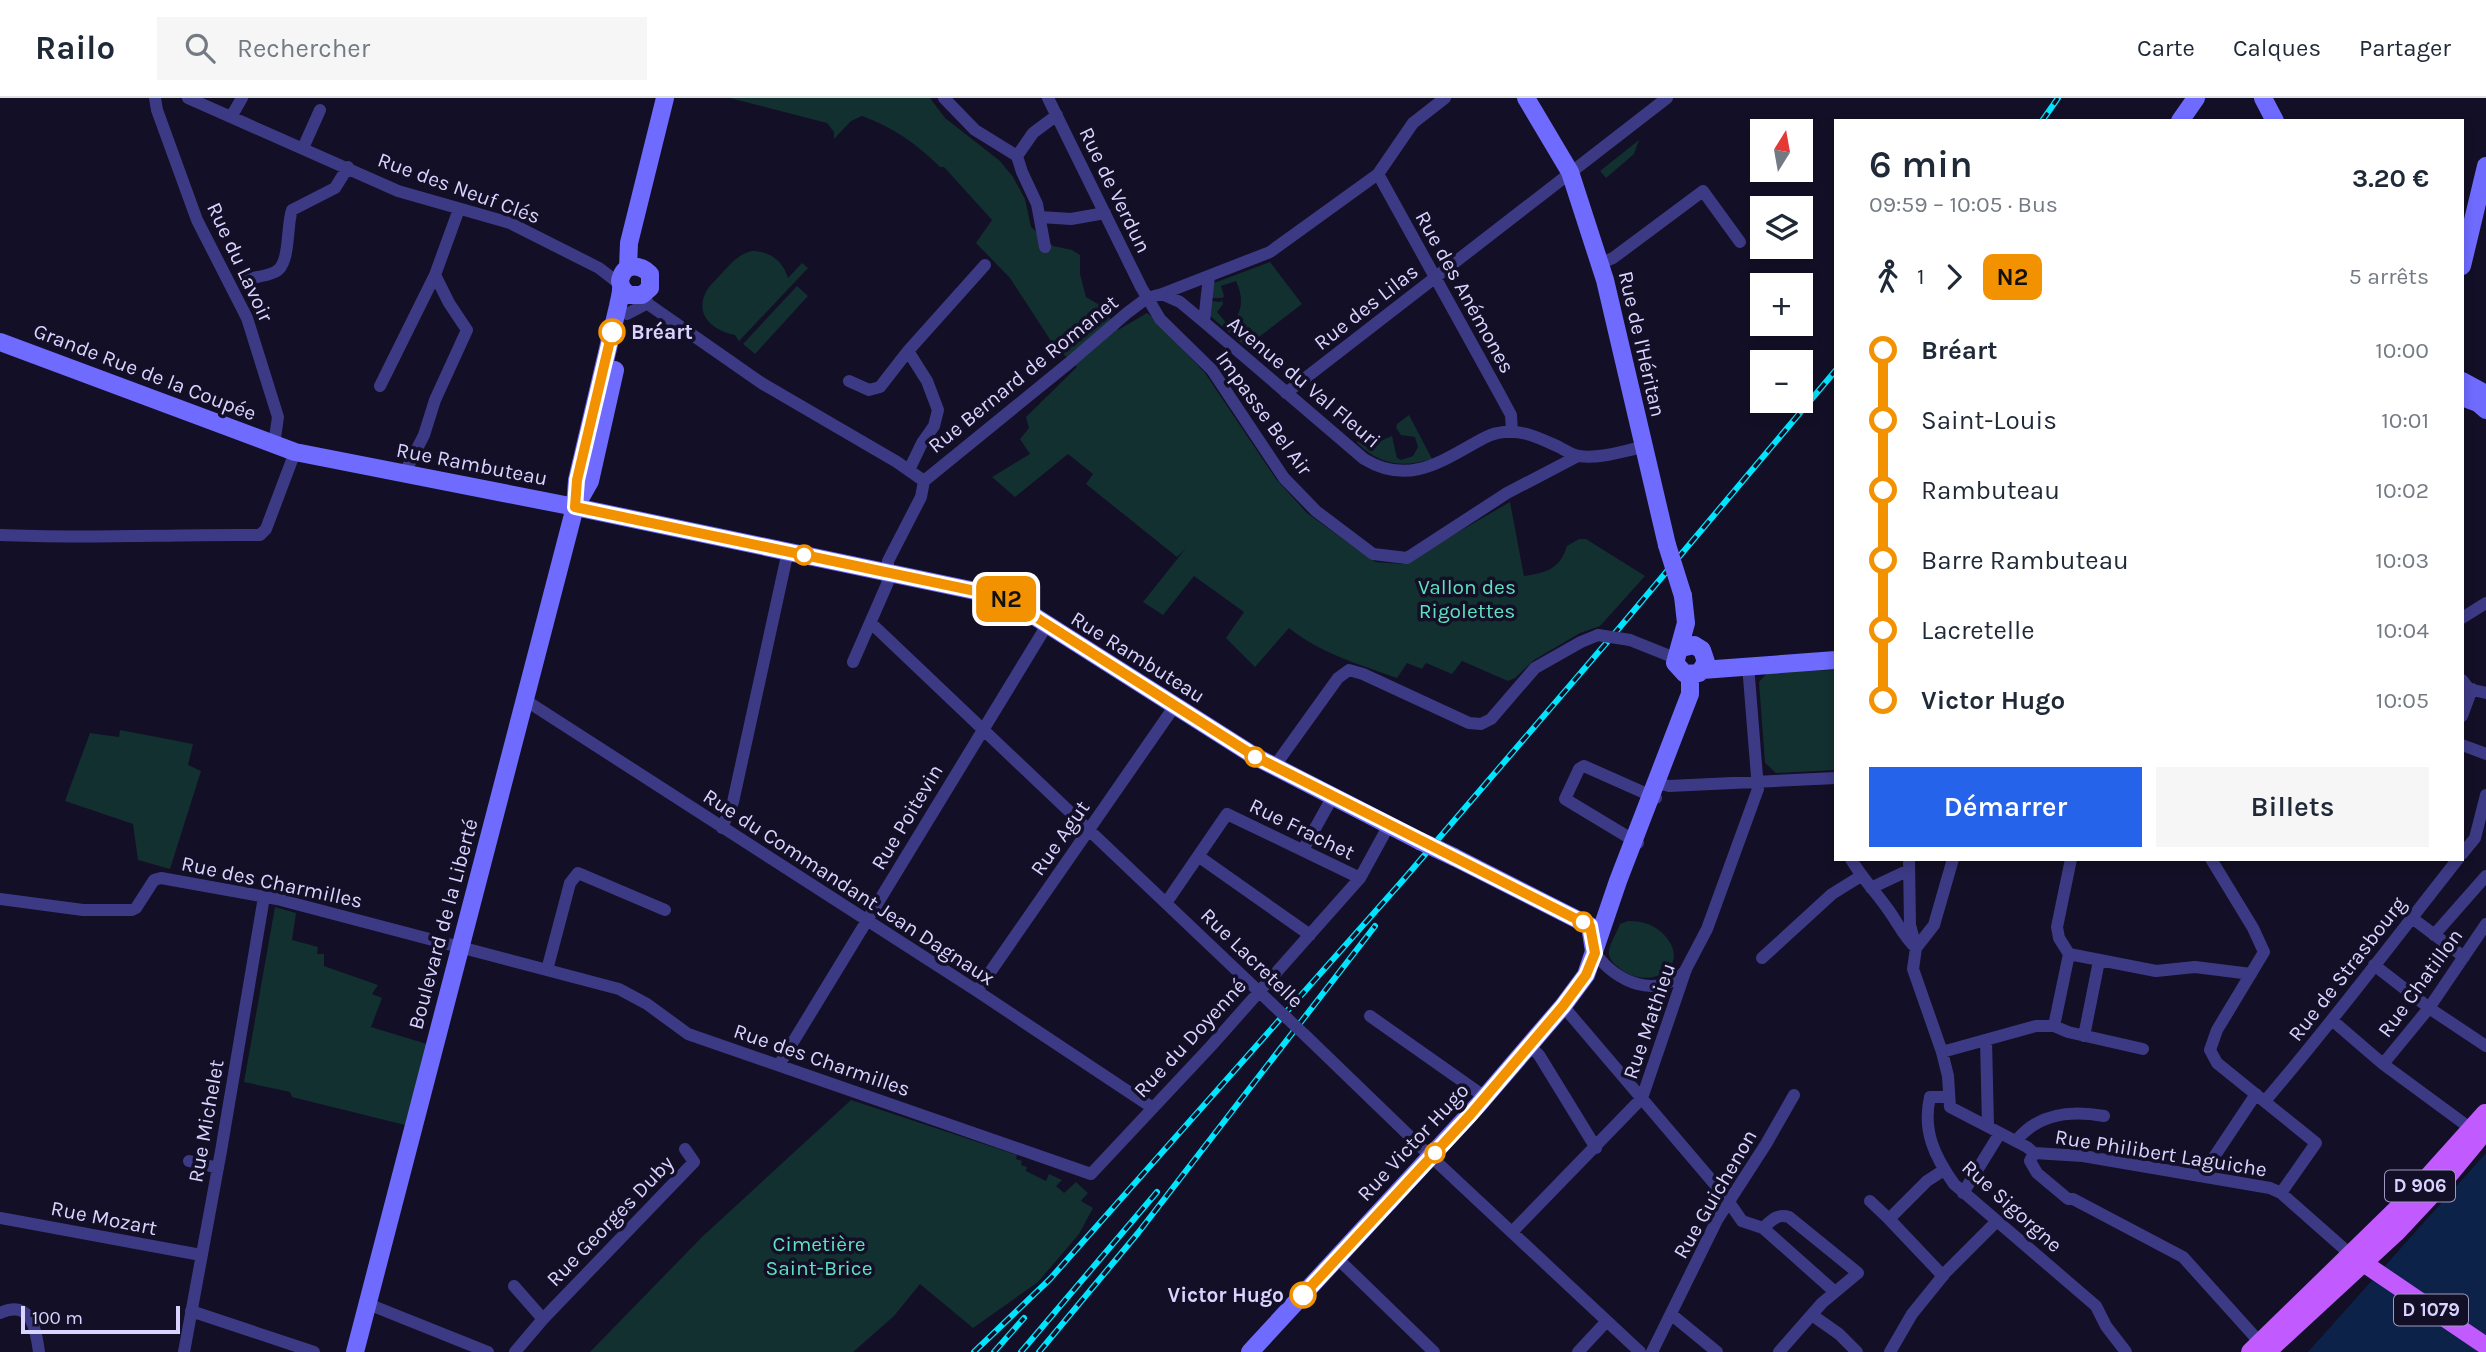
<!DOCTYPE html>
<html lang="fr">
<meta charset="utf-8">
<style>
body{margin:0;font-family:Karla,sans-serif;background:#f6f6f7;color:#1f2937;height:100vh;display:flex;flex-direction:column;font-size:26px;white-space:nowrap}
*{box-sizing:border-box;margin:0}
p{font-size:23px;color:#747a83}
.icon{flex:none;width:38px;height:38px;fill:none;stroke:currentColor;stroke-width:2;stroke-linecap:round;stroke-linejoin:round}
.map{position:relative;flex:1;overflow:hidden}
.panel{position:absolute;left:1834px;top:21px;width:630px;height:742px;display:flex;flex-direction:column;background:#fff;border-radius:0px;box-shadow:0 4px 10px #0003}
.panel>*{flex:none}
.badge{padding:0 14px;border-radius:10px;font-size:24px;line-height:46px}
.needle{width:46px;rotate:11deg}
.tools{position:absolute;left:1750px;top:21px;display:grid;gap:14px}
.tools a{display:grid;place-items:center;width:63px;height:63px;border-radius:0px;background:#fff;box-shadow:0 4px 10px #0003;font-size:35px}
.scale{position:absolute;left:21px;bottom:18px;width:159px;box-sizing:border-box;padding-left:7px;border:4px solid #d9d4ff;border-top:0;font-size:19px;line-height:24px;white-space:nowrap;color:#d9d4ff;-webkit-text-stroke:5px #130f26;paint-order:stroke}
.map>.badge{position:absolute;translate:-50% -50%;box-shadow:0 0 0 4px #fff}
.legs{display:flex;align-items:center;gap:10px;height:77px;padding:0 35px;font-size:23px}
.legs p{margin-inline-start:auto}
.head{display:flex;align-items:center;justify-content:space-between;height:119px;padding:0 35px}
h1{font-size:38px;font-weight:600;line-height:52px}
.cta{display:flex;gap:14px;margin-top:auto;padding:14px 35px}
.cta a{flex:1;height:80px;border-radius:0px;background:#2563eb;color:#fff;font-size:28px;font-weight:600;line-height:80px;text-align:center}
.cta a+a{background:#f6f6f7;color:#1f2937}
ul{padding:0 35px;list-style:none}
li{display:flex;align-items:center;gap:24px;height:70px;font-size:26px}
li i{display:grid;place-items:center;width:10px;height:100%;margin:0 9px;background:currentColor}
li i::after{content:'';width:18px;height:18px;margin:-9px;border:5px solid;border-radius:50%;background:#fff}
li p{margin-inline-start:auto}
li:first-child i{background:linear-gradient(#0000 50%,currentColor 0)}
li:last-child i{background:linear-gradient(currentColor 50%,#0000 0)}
header{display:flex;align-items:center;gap:42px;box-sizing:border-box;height:98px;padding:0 35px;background:#fff;border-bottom:2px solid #e0e1e3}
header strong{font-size:33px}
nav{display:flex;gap:38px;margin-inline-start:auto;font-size:24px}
.search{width:490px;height:63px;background:#f6f6f7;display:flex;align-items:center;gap:18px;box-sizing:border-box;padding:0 24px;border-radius:0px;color:#747a83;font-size:26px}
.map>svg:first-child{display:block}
.green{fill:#12302f}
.water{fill:#0c2248}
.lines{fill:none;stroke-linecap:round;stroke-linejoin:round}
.street{stroke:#3d3a85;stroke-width:12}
.secondary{stroke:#6f6bff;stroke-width:18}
.primary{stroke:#c25bff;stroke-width:18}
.rail-casing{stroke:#00e5ff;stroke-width:6}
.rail{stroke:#130f26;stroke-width:3.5;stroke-dasharray:10;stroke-linecap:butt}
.street-bridge{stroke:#3d3a85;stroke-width:12}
.secondary-bridge{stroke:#6f6bff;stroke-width:18}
.line-1-casing{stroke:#fff;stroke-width:16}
.line-1{stroke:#f39200;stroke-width:10}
.stop-1-dot{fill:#fff;stroke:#f39200;stroke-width:3.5}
.labels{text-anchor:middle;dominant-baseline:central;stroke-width:7;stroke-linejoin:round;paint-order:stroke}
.shield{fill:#130f26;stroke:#9e99be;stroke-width:2}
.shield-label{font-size:19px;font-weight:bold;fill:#d9d4ff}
.street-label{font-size:21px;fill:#d9d4ff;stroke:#130f26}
.stop-label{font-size:21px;font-weight:bold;fill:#d9d4ff;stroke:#130f26;text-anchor:start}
.park-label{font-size:21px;fill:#5fe0c0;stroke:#130f26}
</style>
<header>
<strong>Railo</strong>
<div class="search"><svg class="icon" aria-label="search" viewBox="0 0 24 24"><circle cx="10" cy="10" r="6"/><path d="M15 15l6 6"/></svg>Rechercher</div>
<nav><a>Carte</a><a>Calques</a><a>Partager</a></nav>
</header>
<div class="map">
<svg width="2486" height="1254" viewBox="0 0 2486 1254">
<rect width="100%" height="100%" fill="#130f26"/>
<path class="green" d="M730 0H930L945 20 1000 63 1013 79 1025 101 1031 129 1053 148 1072 152 1080 157V176L1086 199 1103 209 1118 232 1147 215 1152 219 1205 275 1276 381 1307 415 1375 464 1403 466 1510 404 1524 478C1546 475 1560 471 1567 448L1579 441H1586L1645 478 1600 528 1580 535 1534 562 1515 580 1508 583 1462 563 1452 576 1426 565 1422 571 1407 565 1397 580C1359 566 1321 556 1289 530L1255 569 1226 540 1244 514 1194 478 1163 517 1143 504 1186 450 1177 459 1086 386 1093 376 1068 356 1015 399 992 379 1030 356 1020 341 1029 330 1026 319 1077 269 1053 246 1010 180 976 145 992 122 944 69H940C917 46 893 29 862 18L851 23 834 41V34L827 25Z
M1639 42 1634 56 1606 80 1600 73Z
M752 153C770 153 783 163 788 180L802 165 808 170 739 243 735 237C715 233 695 219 705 196 708 188 717 181 722 175 731 165 739 156 752 153Z
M1270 164 1302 206 1246 249 1209 217 1211 203 1221 204 1222 201 1223 206 1217 214 1229 228C1243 215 1244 200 1236 183L1221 188 1224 198 1223 200H1210L1214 185Z
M797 188 808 198 755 256 743 246Z
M1409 317 1432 361C1402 370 1380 367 1357 345L1358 343C1369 353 1381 342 1392 338L1397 360 1401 362 1413 358 1418 349 1415 339 1401 337 1396 330 1397 326Z
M1836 572V672L1776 675 1765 665 1759 584 1768 574Z
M120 632 193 646 188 667 201 673 170 771 138 762 133 726 65 703 90 635 119 639Z
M275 809 296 815 292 842 318 849 317 856H324V868L378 887 372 896 382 900 371 929 427 946 405 1027 292 999 290 994 244 984Z
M1628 823C1644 823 1656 827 1666 839 1692 870 1648 895 1618 869 1614 866 1610 862 1609 856 1608 847 1617 835 1620 826Z
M851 1002 1017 1057 1016 1061 1022 1063 1021 1067 1027 1069 1026 1073 1046 1083 1049 1076 1062 1082 1056 1088 1064 1095 1076 1084 1088 1095 1081 1103 1093 1110 1079 1136 1038 1184 973 1230 920 1186 894 1218 853 1254H590L702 1139Z"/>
<path class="water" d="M2486 1055V1254H2308Z"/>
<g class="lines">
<path class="street" d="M155 0 157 12 197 122 247 220 278 319 274 347
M188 0 398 93 510 125 599 170 621 187
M944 0 975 32 1017 58 1022 74 1037 106 1045 149
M1048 0 1141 189 1160 221 1212 272 1284 380 1316 413 1373 456 1407 460 1507 395 1578 358
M231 19 242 0
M303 50 320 12
M1017 58 1033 35 1057 17
M1378 76 1498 293 1511 317 1512 334
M1040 119 1071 121 1105 115
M1599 166 1613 160 1703 93 1740 144
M247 181C256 179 267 178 275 174 291 167 286 128 292 112L335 90 348 69
M1162 196 1270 154 1378 76 1413 25 1445 0
M638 199 763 286 897 364 924 383
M627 216 648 205
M1204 224 1209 178
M908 253 927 283 938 312 934 328 922 345 909 372
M849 283 869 292 880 289 908 253 985 167
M380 288 435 177
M1286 295 1667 0
M404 376 424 337 435 302 467 232 449 205 435 177 459 111
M924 383 1069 265 1127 215 1147 200 1162 196 1180 204 1204 224 1364 361C1405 386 1436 367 1473 346 1481 342 1489 336 1498 335 1520 330 1539 340 1559 349 1565 352 1572 357 1579 358 1600 361 1623 353 1643 349
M0 437C86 441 173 436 260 437L266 431 295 354
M2462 520 2486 505
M871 525 1272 906
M1630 542 1675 560
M853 564 888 484V463L921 399 924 383
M2462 582 2469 591 2486 595
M525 602 977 893 1153 1010
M2462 618 2472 591
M2462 647 2486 656
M1274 669 1338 580 1349 572 1363 576 1469 625 1481 626 1491 621 1535 570 1581 544 1598 537
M1657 685 1669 688 1836 680
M722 730 733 704 788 453
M1638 745 1565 701 1579 671 1584 668 1656 700
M1303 752 1332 700
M2462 756 2475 740 2486 697
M1198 758 1310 837
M1851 761C1861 779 1875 793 1887 810 1897 823 1903 838 1916 850
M1909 761 1910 827 1916 849
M1953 761 1934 827 1916 850 1913 871 1942 954 1948 978 1950 1009 2027 1049 2034 1055 2083 1058 2270 1090 2281 1095 2350 1156
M2211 761 2253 830 2264 854 2217 932 2210 952 2217 965 2316 1045 2281 1095
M1871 790 1909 772
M0 801 83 812H132L136 810 154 782 161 780 277 801 619 891 647 906 688 936 1091 1076 1211 948 1360 780 1389 727
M1166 805 1227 716 1360 780
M2412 820 2464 859
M2434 837 2486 778
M1595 855C1616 884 1657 903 1686 872
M2069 856 2156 873 2195 869 2251 876
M2069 856 2059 840 2057 829 2071 761
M1762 860 1832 796 1861 778
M2374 867 2423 905
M547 872 570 785 578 775 665 812
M977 893 1174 609
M1563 908 1724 1097 1742 1123 1763 1130 1835 1194
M2429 910 2486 948
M1370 918 1485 999
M2333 923 2383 966 2470 1030
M2054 928 2069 856
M2084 938 2099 863
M1307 939 1425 1053 1640 1254
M1986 942 1988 1028
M1530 948 1539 957 1596 1050
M1942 954 2036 928H2054L2068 934 2143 951
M2383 966 2429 910 2486 826
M779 967 1047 527
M1949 999H1930C1922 1033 1935 1059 1954 1086L2096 1208 2106 1228 2126 1254
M2265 1003C2332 925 2394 842 2458 761
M2016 1043C2038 1015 2071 1012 2104 1018
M2034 1055 2030 1063 2037 1075 2068 1101H2073L2183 1159 2264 1249
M189 1063 218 1070
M2202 1077 2256 996
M1963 1095 2000 1035
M1870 1103 1889 1121
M0 1120 201 1157
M1763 1130C1771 1123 1777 1115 1789 1119L1858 1175 1822 1205 1779 1254
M1512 1134 1642 1000 1686 871 1707 831 1758 691 1748 567
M1338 1161 1434 1254
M1943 1178 1889 1121 1927 1083 1944 1072
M514 1188 543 1221
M368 1206 488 1254
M191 1213 314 1254
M0 1215C31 1201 36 1231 39 1254
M1672 1217 1717 1254
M1812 1217 1839 1236 1857 1254
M184 1254 221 1053 264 799
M515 1254 543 1221 694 1064 685 1051
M1578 1254 1606 1224
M1652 1254 1717 1122 1766 1046 1794 997
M1890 1254 1912 1216 1946 1174 1996 1124"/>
<path class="secondary" d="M1526 0 1570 74 1605 182 1667 447
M2263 0 2275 23
M2180 23 2196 0
M2462 168 2486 68
M628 170 629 145 665 0
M0 244 295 354 575 409 1004 499 1256 659 1420 743
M2462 283 2486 296
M2462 299 2478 305 2486 312
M577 406 590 383 615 272
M1681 550 1694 547 1702 552 1706 564 1699 575 1685 576 1675 565 1686 525 1683 498
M1702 572 1836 562
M1454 759 1590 828 1594 853
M355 1254 575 409 577 382 618 208C619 203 621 196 621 191 622 183 618 186 621 179 626 164 641 167 650 176V190L642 197H628L622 190
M1250 1254 1478 1007 1563 908 1586 877 1618 783 1690 596V577"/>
<path class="primary" d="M2356 1160 2486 1248
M2250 1254 2414 1094 2485 1015
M2267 1254 2396 1135 2440 1088 2478 1042 2485 1015"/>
<defs>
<path id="rail" d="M2042 23 2058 0
M974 1254 1050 1181 1404 781 1620 529 1836 272
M994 1254 1024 1220
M1021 1254 1157 1094
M1039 1254 1138 1135 1375 828"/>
</defs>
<use href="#rail" class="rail-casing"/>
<use href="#rail" class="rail"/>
<path class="street-bridge" d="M1598 537 1630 542
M1272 906 1307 939"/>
<path class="secondary-bridge" d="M1667 447 1683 498
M1420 743 1454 759"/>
</g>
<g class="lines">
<defs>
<path id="line-1" d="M612 234 577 382 575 409 1004 499 1256 659 1590 828 1595 855 1586 877 1563 908 1470 1017 1303 1197"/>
</defs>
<use href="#line-1" class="line-1-casing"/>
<use href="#line-1" class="line-1"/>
</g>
<g class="stop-1-dot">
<circle cx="612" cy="234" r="12"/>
<circle cx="804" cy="457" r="9"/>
<circle cx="1255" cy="659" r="9"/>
<circle cx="1583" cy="824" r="9"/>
<circle cx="1435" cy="1055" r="9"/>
<circle cx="1303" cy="1197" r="12"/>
</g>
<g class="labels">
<g class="shield">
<rect x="2385" y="1072.5" width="70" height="31" rx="5"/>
<rect x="2394" y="1196.5" width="74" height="31" rx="5"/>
</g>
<g class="shield-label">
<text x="2420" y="1088">D 906</text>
<text x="2431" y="1212">D 1079</text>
</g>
<g class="street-label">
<text transform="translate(459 90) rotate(20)">Rue des Neuf Clés</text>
<text transform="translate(1115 92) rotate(64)">Rue de Verdun</text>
<text transform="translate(240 164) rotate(65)">Rue du Lavoir</text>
<text transform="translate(1465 194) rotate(61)">Rue des Anémones</text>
<text transform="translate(1366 209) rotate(-38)">Rue des Lilas</text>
<text transform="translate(1642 246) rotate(77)">Rue de l'Héritan</text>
<text transform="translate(145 274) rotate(21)">Grande Rue de la Coupée</text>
<text transform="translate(1023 276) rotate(-39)">Rue Bernard de Romanet</text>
<text transform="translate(1304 284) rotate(40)">Avenue du Val Fleuri</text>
<text transform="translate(1264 315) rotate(54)">Impasse Bel Air</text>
<text transform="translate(472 366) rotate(11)">Rue Rambuteau</text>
<text transform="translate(1138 559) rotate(32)">Rue Rambuteau</text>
<text transform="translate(907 719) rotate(-59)">Rue Poitevin</text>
<text transform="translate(1302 731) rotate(26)">Rue Frachet</text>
<text transform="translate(1060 740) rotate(-55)">Rue Agut</text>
<text transform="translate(272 784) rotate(12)">Rue des Charmilles</text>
<text transform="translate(849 789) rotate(33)">Rue du Commandant Jean Dagnaux</text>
<text transform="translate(443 826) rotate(-75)">Boulevard de la Liberté</text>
<text transform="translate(1252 860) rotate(44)">Rue Lacretelle</text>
<text transform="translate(2347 871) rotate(-52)">Rue de Strasbourg</text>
<text transform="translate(2420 885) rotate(-54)">Rue Chatillon</text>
<text transform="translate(1649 923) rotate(-71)">Rue Mathieu</text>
<text transform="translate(1190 940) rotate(-47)">Rue du Doyenné</text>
<text transform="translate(822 962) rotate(19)">Rue des Charmilles</text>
<text transform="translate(206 1023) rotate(-80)">Rue Michelet</text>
<text transform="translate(1413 1044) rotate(-47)">Rue Victor Hugo</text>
<text transform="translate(2161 1055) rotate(9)">Rue Philibert Laguiche</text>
<text transform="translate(1715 1096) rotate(-60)">Rue Guichenon</text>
<text transform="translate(2012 1108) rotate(42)">Rue Sigorgne</text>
<text transform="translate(104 1120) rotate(11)">Rue Mozart</text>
<text transform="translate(610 1123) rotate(-46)">Rue Georges Duby</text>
</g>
<g class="stop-label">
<text x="631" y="234">Bréart</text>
<text x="1284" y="1197" text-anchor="end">Victor Hugo</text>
</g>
<g class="park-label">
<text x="1467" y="489">Vallon des<tspan x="1467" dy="24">Rigolettes</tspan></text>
<text x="819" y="1146">Cimetière<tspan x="819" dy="24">Saint-Brice</tspan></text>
</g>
</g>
</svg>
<div class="tools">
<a><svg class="needle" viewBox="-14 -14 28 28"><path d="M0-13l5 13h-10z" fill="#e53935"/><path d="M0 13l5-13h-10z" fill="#747a83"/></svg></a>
<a><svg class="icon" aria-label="layers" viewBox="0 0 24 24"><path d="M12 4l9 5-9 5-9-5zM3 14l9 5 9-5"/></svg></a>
<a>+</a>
<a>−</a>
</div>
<div class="scale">100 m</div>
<b class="badge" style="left:1006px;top:501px;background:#f39200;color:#111">N2</b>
<section class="panel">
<div class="head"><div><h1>6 min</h1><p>09:59 – 10:05 · Bus</p></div><b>3.20 €</b></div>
<div class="legs"><svg class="icon" aria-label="walk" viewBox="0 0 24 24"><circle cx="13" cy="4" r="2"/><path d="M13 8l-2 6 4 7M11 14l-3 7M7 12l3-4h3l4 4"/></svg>1<svg class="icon" aria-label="forward" viewBox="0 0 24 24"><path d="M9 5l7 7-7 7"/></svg><b class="badge" style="background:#f39200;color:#111">N2</b><p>5 arrêts</p></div>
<ul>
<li><i style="color:#f39200"></i><b>Bréart</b><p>10:00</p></li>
<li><i style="color:#f39200"></i><span>Saint-Louis</span><p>10:01</p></li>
<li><i style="color:#f39200"></i><span>Rambuteau</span><p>10:02</p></li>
<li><i style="color:#f39200"></i><span>Barre Rambuteau</span><p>10:03</p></li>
<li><i style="color:#f39200"></i><span>Lacretelle</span><p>10:04</p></li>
<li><i style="color:#f39200"></i><b>Victor Hugo</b><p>10:05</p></li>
</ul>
<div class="cta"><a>Démarrer</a><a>Billets</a></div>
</section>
</div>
